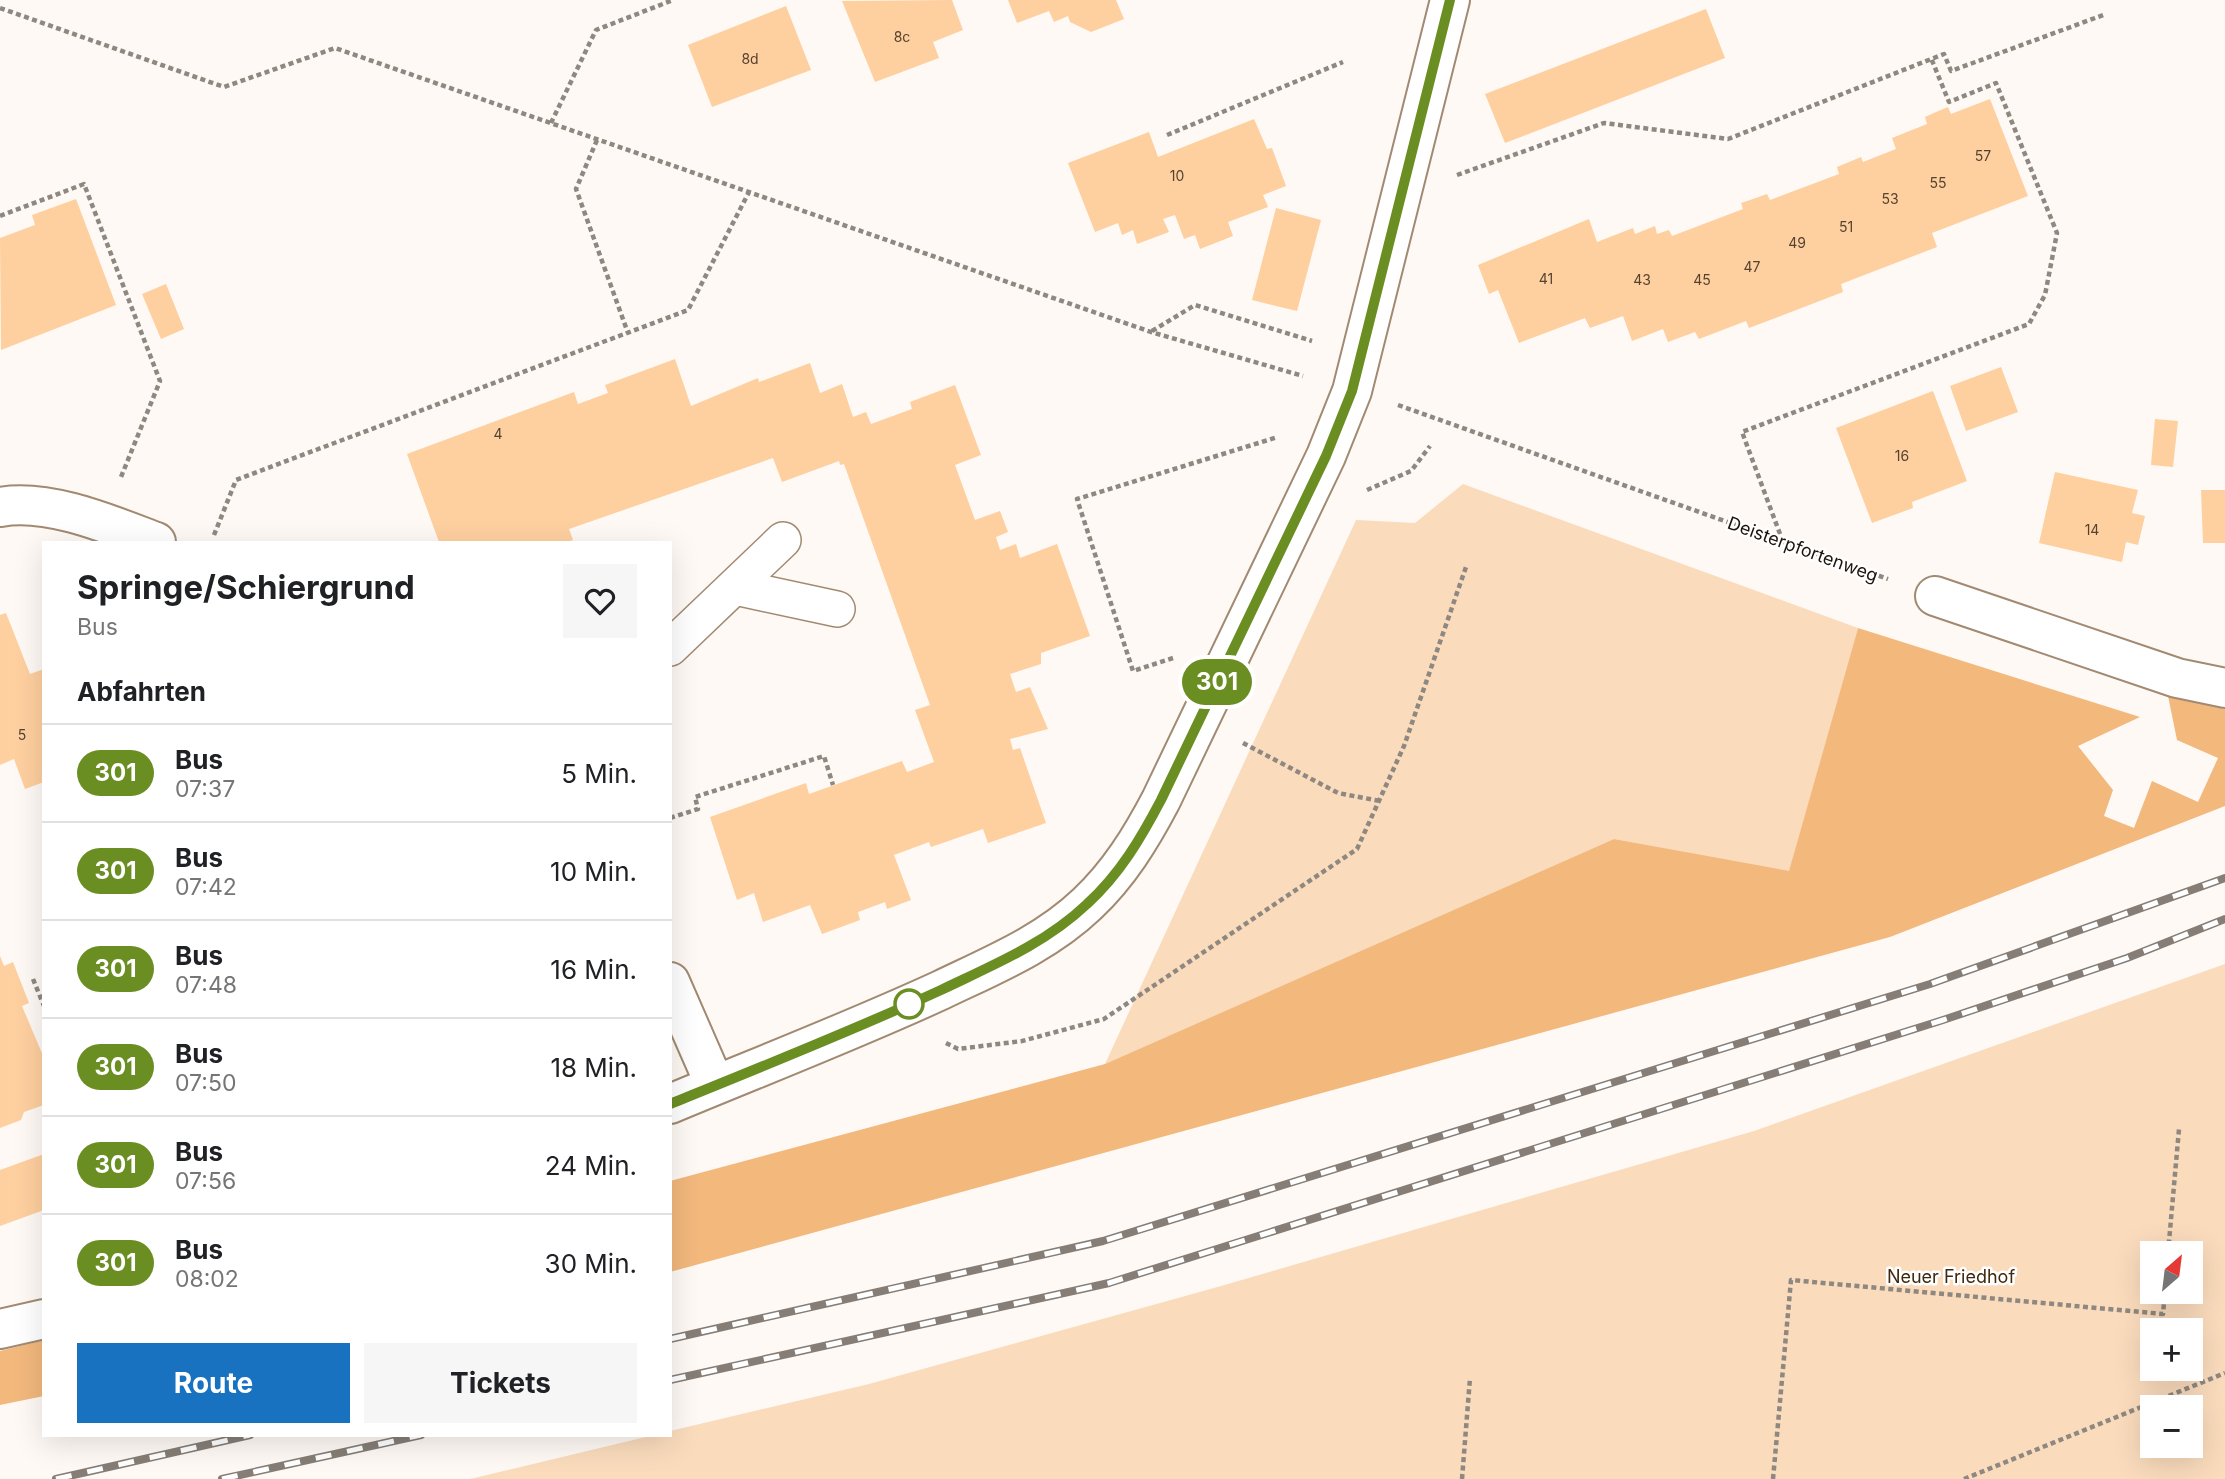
<!DOCTYPE html>
<html lang="de">
<meta charset="utf-8">
<style>
body{margin:0;font-family:Inter,sans-serif;background:#f6f6f6;color:#202124;height:100vh;display:flex;flex-direction:column;font-size:26px;white-space:nowrap}
*{box-sizing:border-box;margin:0}
p{font-size:23px;color:#757577}
.icon{flex:none;width:38px;height:38px;fill:none;stroke:currentColor;stroke-width:2;stroke-linecap:round;stroke-linejoin:round}
.map{position:relative;flex:1;overflow:hidden}
.drawer{position:absolute;left:42px;top:541px;width:630px;height:896px;display:flex;flex-direction:column;background:#fff;border-radius:0px;box-shadow:0 7px 28px #0002}
.drawer>*{flex:none}
.badge{padding:0 14px;border-radius:23px;font-size:24px;line-height:46px}
.needle{width:46px;rotate:28deg}
.controls{position:absolute;left:2140px;top:1241px;display:grid;gap:14px}
.controls a{display:grid;place-items:center;width:63px;height:63px;border-radius:0px;background:#fff;box-shadow:0 7px 28px #0002;font-size:35px}
.map>.badge{position:absolute;translate:-50% -50%;box-shadow:0 0 0 4px #fff}
h2{padding:0 35px;font-size:26px;line-height:63px}
.round{display:grid;place-items:center;flex:none;width:74px;height:74px;border-radius:0px;background:#f6f6f6}
.overview{display:flex;align-items:center;justify-content:space-between;height:119px;padding:0 35px}
h1{font-size:33px;font-weight:700;line-height:52px}
.button{display:flex;gap:14px;margin-top:auto;padding:14px 35px}
.button a{flex:1;height:80px;border-radius:0px;background:#1872bf;color:#fff;font-size:28px;font-weight:700;line-height:80px;text-align:center}
.button a+a{background:#f6f6f6;color:#202124}
ul{padding:0;list-style:none}
li{display:flex;align-items:center;gap:21px;height:98px;padding:0 35px;border-top:2px solid #e0e0e0}
li div{flex:1}
li b{display:block;font-size:26px}
li em{font-style:normal}
li .badge{min-width:77px;font-weight:700;text-align:center}
.map>svg:first-child{display:block}
.green{fill:#fadbbc;fill-rule:evenodd}
.forest{fill:#f2b87c}
.building{fill:#fecf9f}
.lines{fill:none;stroke-linecap:round;stroke-linejoin:round}
.service-casing{stroke:#a28a72;stroke-width:38}
.minor-casing{stroke:#a28a72;stroke-width:42}
.path{stroke:#8f8881;stroke-width:4.5;stroke-dasharray:5 3.5;stroke-linecap:butt}
.service{stroke:#fff;stroke-width:35}
.minor{stroke:#fff;stroke-width:38}
.rail-casing{stroke:#857d76;stroke-width:8}
.rail{stroke:#fff;stroke-width:5;stroke-dasharray:16;stroke-linecap:butt}
.line-casing{stroke:#fff;stroke-width:16}
.line{stroke:#6b8e23;stroke-width:10}
.stop-dot{fill:#fff;stroke:#6b8e23;stroke-width:3.5}
.labels{text-anchor:middle;dominant-baseline:central;stroke-width:5;stroke-linejoin:round;paint-order:stroke}
.number-label{font-size:14px;fill:#554330}
.street-label{font-size:18px;fill:#1d140b;stroke:#fff}
.park-label{font-size:18px;fill:#40280e;stroke:#fff}
</style>
<div class="map">
<svg width="2225" height="1479" viewBox="0 0 2225 1479">
<rect width="100%" height="100%" fill="#fef9f4"/>
<path class="green" d="M1463 484 1858 628 1789 872 1614 839 1105 1064 1356 520 1415 523Z
M2225 964V1479H470L654 1435H670V1431L869 1384 1214 1288 1754 1131ZM2191 1253V1292H2152V1253ZM2152 1330H2191V1368H2152ZM2152 1407H2191V1446H2152Z"/>
<path class="forest" d="M1858 628 2140 717 2078 746 2113 790 2104 816 2134 828 2152 781 2198 802 2218 758 2177 740 2167 691 2225 709V806L1890 937 670 1272V1181L1105 1064 1614 839 1789 871Z
M44 1340V1396L0 1405V1351Z"/>
<path class="building" d="M952 0 963 30 933 42 939 58 875 82 842 1Z
M1008 0H1116L1124 19 1091 32 1070 22 1068 16 1054 22 1049 11 1017 23Z
M786 6 811 70 712 107 688 45Z
M1706 9 1725 58 1505 143 1485 94Z
M1990 99 2028 196 1932 233 1937 247 1841 284 1843 292 1749 328 1746 321 1699 339 1695 332 1668 342 1663 329 1632 341 1623 316 1590 328 1585 318 1519 343 1498 290 1489 294 1478 265 1589 219 1597 242 1633 228 1635 234 1655 226 1657 234 1669 230 1672 236 1743 209 1741 203 1753 199 1767 194 1770 200 1839 174 1837 167 1861 157 1863 162 1896 149 1892 138 1927 124 1925 117 1936 112 1948 107 1951 114Z
M1254 119 1267 149 1272 148 1286 186 1263 195 1268 207 1228 222 1233 236 1200 249 1195 235 1184 239 1175 215 1163 219 1169 232 1137 244 1133 230 1122 235 1118 223 1095 232 1068 163 1149 132 1158 157Z
M76 199 116 305 1 350 0 238 35 225 32 215Z
M1276 208 1321 220 1297 311 1252 300Z
M166 284 184 329 161 339 142 294Z
M675 359 691 406 758 378 759 382 810 363 820 393 842 384 853 417 866 412 871 424 912 409 910 402 955 385 981 455 955 465 975 520 1000 511 1008 532 996 537 1000 550 1016 544 1020 558 1057 544 1090 636 1041 653V664L1010 674 1016 692 1030 687 1048 729 1010 739 1013 750 1020 748 1046 823 988 843 983 829 931 847 929 842 894 855 911 900 887 909 885 902 858 912 860 920 822 934 810 905 763 922 754 893 737 900 710 817 806 783 809 794 902 761 907 772 934 762 915 710 930 705 844 464 840 465 839 461 782 482 773 458 569 529 573 540 567 542H439L407 454 574 392 578 404 608 393 605 385Z
M2001 367 2018 412 1966 431 1950 386Z
M1933 391 1967 481 1912 502 1913 508 1872 523 1836 428Z
M2155 419 2178 421 2173 467 2151 465Z
M2055 472 2138 490 2132 513 2145 516 2138 545 2126 542 2122 562 2039 543Z
M2201 490H2225V543H2203Z
M6 613 30 674 44 669V782L25 789 14 759 0 765V615Z
M0 956 4 966 13 962 29 1003 22 1006 44 1058V1105L24 1112 21 1120 0 1128Z
M44 1154V1210L0 1226V1170Z"/>
<g class="lines">
<defs>
<path id="service" d="M735 587 837 609
M670 648 783 540"/>
<path id="minor" d="M0 507C48 498 111 525 156 542
M1935 596 2177 678 2225 688
M670 982 715 1085
M670 1104C761 1066 852 1031 941 990 993 965 1045 944 1087 904 1119 874 1141 838 1161 800L1326 456 1352 391 1450 0
M0 1329 44 1319"/>
</defs>
<use href="#service" class="service-casing"/>
<use href="#minor" class="minor-casing"/>
<path class="path" d="M0 8 224 87 335 48 1151 332 1303 376
M551 123 596 30 673 0
M1167 135 1343 62
M597 140 576 189 628 333
M1457 175 1604 123 1728 139 1944 54 1951 71 2106 14
M0 216 84 184 160 381 121 477
M1152 331 1195 305 1312 341
M1398 405 1888 579
M1367 490 1411 471 1430 446
M214 535 236 480 688 310 749 192
M1783 542 1742 432 2029 324 2045 295 2057 233 1996 83 1949 102 1931 58
M1173 658 1133 671 1077 499 1278 437
M1243 743 1338 793 1380 801
M670 818 698 809 695 797 824 756 833 785
M33 979 44 1006
M946 1043 958 1049 1022 1041 1104 1019 1357 849 1404 746 1466 567
M2168 1253 2179 1129
M1462 1479 1470 1378
M1773 1479 1791 1280 2163 1314 2165 1292
M1964 1479 2225 1373"/>
<use href="#service" class="service"/>
<use href="#minor" class="minor"/>
<defs>
<path id="rail" d="M670 1339 1103 1241 1930 984 2225 878
M670 1380 1109 1283 1943 1020 2127 958 2225 919
M56 1479 250 1435
M222 1479 421 1435"/>
</defs>
<use href="#rail" class="rail-casing"/>
<use href="#rail" class="rail"/>
</g>
<g class="lines">
<defs>
<path id="line" d="M670 1104C761 1067 852 1031 941 990 993 965 1045 944 1087 904 1120 874 1141 838 1161 800L1326 456 1352 391 1450 0"/>
</defs>
<use href="#line" class="line-casing"/>
<use href="#line" class="line"/>
</g>
<circle class="stop-dot" cx="909" cy="1004" r="14"/>
<g class="labels">
<g class="number-label">
<text x="902" y="36">8c</text>
<text x="750" y="58">8d</text>
<text x="1983" y="155">57</text>
<text x="1177" y="175">10</text>
<text x="1938" y="182">55</text>
<text x="1890" y="198">53</text>
<text x="1846" y="226">51</text>
<text x="1797" y="242">49</text>
<text x="1752" y="266">47</text>
<text x="1546" y="278">41</text>
<text x="1642" y="279">43</text>
<text x="1702" y="279">45</text>
<text x="498" y="433">4</text>
<text x="1902" y="455">16</text>
<text x="2092" y="529">14</text>
<text x="22" y="734">5</text>
</g>
<g class="street-label">
<text transform="translate(1803 549) rotate(20)">Deisterpfortenweg</text>
</g>
<g class="park-label">
<text x="1951" y="1276">Neuer Friedhof</text>
</g>
</g>
</svg>
<div class="controls">
<a><svg class="needle" viewBox="-14 -14 28 28"><path d="M0-13l5 13h-10z" fill="#e53935"/><path d="M0 13l5-13h-10z" fill="#757577"/></svg></a>
<a>+</a>
<a>−</a>
</div>
<b class="badge" style="left:1217px;top:682px;background:#6b8e23;color:#fff">301</b>
<section class="drawer">
<div class="overview"><div><h1>Springe/Schiergrund</h1><p>Bus</p></div><a class="round"><svg class="icon" aria-label="heart" viewBox="0 0 24 24"><path d="M12 20l-8-8c-3-5 5-10 8-4 3-6 11-1 8 4z"/></svg></a></div>
<h2>Abfahrten</h2>
<ul>
<li><span class="badge" style="background:#6b8e23;color:#fff">301</span><div><b>Bus</b><p>07:37</p></div><em>5 Min.</em></li>
<li><span class="badge" style="background:#6b8e23;color:#fff">301</span><div><b>Bus</b><p>07:42</p></div><em>10 Min.</em></li>
<li><span class="badge" style="background:#6b8e23;color:#fff">301</span><div><b>Bus</b><p>07:48</p></div><em>16 Min.</em></li>
<li><span class="badge" style="background:#6b8e23;color:#fff">301</span><div><b>Bus</b><p>07:50</p></div><em>18 Min.</em></li>
<li><span class="badge" style="background:#6b8e23;color:#fff">301</span><div><b>Bus</b><p>07:56</p></div><em>24 Min.</em></li>
<li><span class="badge" style="background:#6b8e23;color:#fff">301</span><div><b>Bus</b><p>08:02</p></div><em>30 Min.</em></li>
</ul>
<div class="button"><a>Route</a><a>Tickets</a></div>
</section>
</div>
